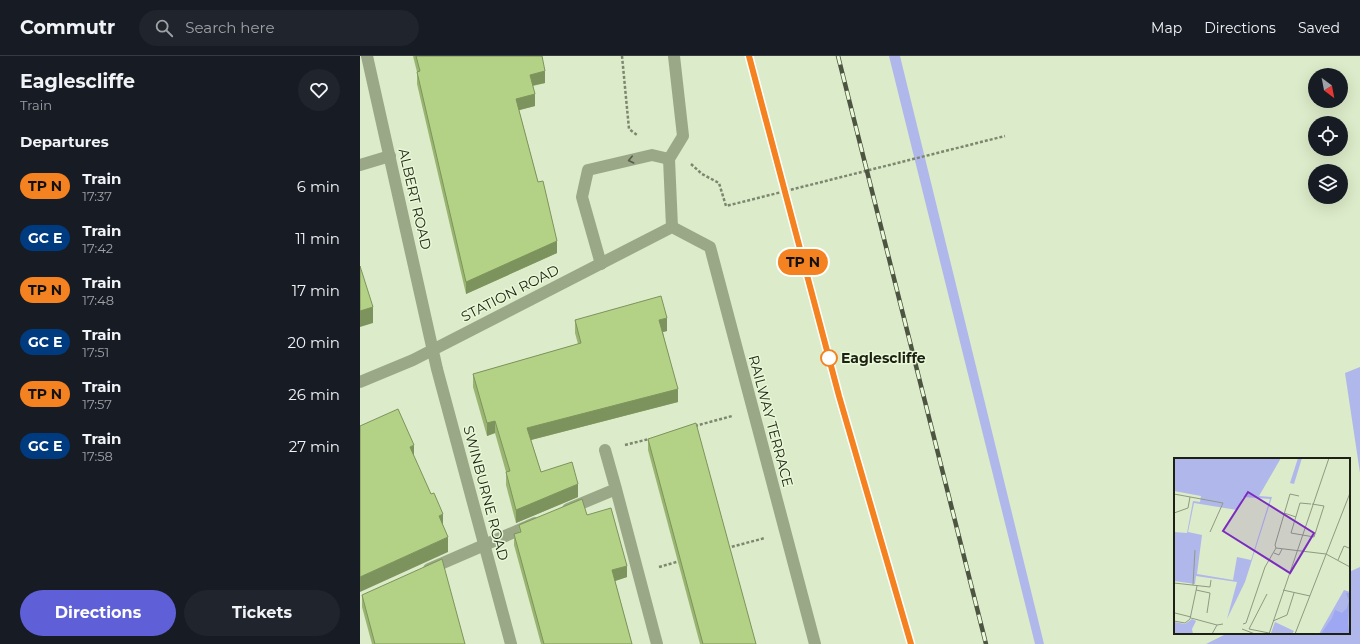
<!DOCTYPE html>
<style>
body{margin:0;font-family:Montserrat,sans-serif;background:#20242c;color:#f1f3f6;height:100vh;display:flex;flex-direction:column;font-size:15px;white-space:nowrap}
*{box-sizing:border-box;margin:0}
p{font-size:13px;color:#9ea1a6}
.icon{flex:none;width:22px;height:22px;fill:none;stroke:currentColor;stroke-width:2;stroke-linecap:round;stroke-linejoin:round}
.map{position:relative;flex:1;overflow:hidden}
.side{display:flex;flex-direction:column;background:#171b24;width:360px}
.side>*{flex:none}
.badge{padding:0 8px;border-radius:13px;font-size:14px;line-height:26px}
.needle{width:26px;rotate:148deg}
.tools{position:absolute;left:948px;top:12px;display:grid;gap:8px}
.tools a{display:grid;place-items:center;width:40px;height:40px;border-radius:50%;background:#171b24;box-shadow:0 4px 16px #0002;font-size:20px}
.map>.badge{position:absolute;translate:-50% -50%;box-shadow:0 0 0 2px #fff}
h2{padding:0 20px;font-size:15px;line-height:36px}
.round{display:grid;place-items:center;flex:none;width:42px;height:42px;border-radius:21px;background:#20242c}
.summary{display:flex;align-items:center;justify-content:space-between;height:68px;padding:0 20px}
h1{font-size:19px;font-weight:700;line-height:30px}
.primary-button{display:flex;gap:8px;margin-top:auto;padding:8px 20px}
.primary-button a{flex:1;height:46px;border-radius:24px;background:#5f60d8;color:#fff;font-size:16px;font-weight:700;line-height:46px;text-align:center}
.primary-button a+a{background:#20242c;color:#f1f3f6}
ul{padding:0;list-style:none}
li{display:flex;align-items:center;gap:12px;height:52px;padding:0 20px}
li div{flex:1}
li b{display:block;font-size:15px}
li em{font-style:normal}
li .badge{min-width:44px;font-weight:700;text-align:center}
header{display:flex;align-items:center;gap:24px;box-sizing:border-box;height:56px;padding:0 20px;background:#171b24;border-bottom:1px solid #363941}
header strong{font-size:19px}
nav{display:flex;gap:22px;margin-inline-start:auto;font-size:14px}
.search{width:280px;height:36px;background:#20242c;display:flex;align-items:center;gap:10px;box-sizing:border-box;padding:0 14px;border-radius:22px;color:#9ea1a6;font-size:15px}
main{display:flex;flex:1;min-height:0}
.map>svg:first-child{display:block}
.green{fill:#b0b7eb}
.lines{fill:none;stroke-linecap:round;stroke-linejoin:round}
.path{stroke:#7d876f;stroke-width:2.5;stroke-dasharray:3 2;stroke-linecap:butt}
.lane{stroke:#9aa888;stroke-width:12}
.street{stroke:#9aa888;stroke-width:12}
.rail-casing{stroke:#4d5542;stroke-width:4.5}
.rail{stroke:#e9f8d6;stroke-width:3;stroke-dasharray:9;stroke-linecap:butt}
.wall{fill:#9ab572}
.shaded-wall{fill:#7d935d}
.building{fill:#b3d285;stroke:#7d935d}
.oneway{stroke:#555e48}
.line-casing{stroke:#fff;stroke-width:9}
.line{stroke:#f58220;stroke-width:6}
.stop-dot{fill:#fff;stroke:#f58220;stroke-width:2}
.labels{text-anchor:middle;dominant-baseline:central;stroke-width:3;stroke-linejoin:round;paint-order:stroke}
.street-label{font-size:14px;fill:#1c2114;stroke:#e9f8d6}
.stop-label{font-size:14px;font-weight:bold;fill:#1c2114;stroke:#e9f8d6;text-anchor:start}
.inset-road{fill:none;stroke:#8f9a81;stroke-width:1}
.view{fill:#7b2cbf;fill-opacity:0.15;stroke:#7b2cbf;stroke-width:2}
.inset-edge{fill:none;stroke:#1c2114;stroke-width:2}
</style>
<header>
<strong>Commutr</strong>
<div class="search"><svg class="icon" aria-label="search" viewBox="0 0 24 24"><circle cx="10" cy="10" r="6"/><path d="M15 15l6 6"/></svg>Search here</div>
<nav><a>Map</a><a>Directions</a><a>Saved</a></nav>
</header>
<main>
<section class="side">
<div class="summary"><div><h1>Eaglescliffe</h1><p>Train</p></div><a class="round"><svg class="icon" aria-label="heart" viewBox="0 0 24 24"><path d="M12 20l-8-8c-3-5 5-10 8-4 3-6 11-1 8 4z"/></svg></a></div>
<h2>Departures</h2>
<ul>
<li><span class="badge" style="background:#f58220;color:#111">TP N</span><div><b>Train</b><p>17:37</p></div><em>6 min</em></li>
<li><span class="badge" style="background:#003b80;color:#fff">GC E</span><div><b>Train</b><p>17:42</p></div><em>11 min</em></li>
<li><span class="badge" style="background:#f58220;color:#111">TP N</span><div><b>Train</b><p>17:48</p></div><em>17 min</em></li>
<li><span class="badge" style="background:#003b80;color:#fff">GC E</span><div><b>Train</b><p>17:51</p></div><em>20 min</em></li>
<li><span class="badge" style="background:#f58220;color:#111">TP N</span><div><b>Train</b><p>17:57</p></div><em>26 min</em></li>
<li><span class="badge" style="background:#003b80;color:#fff">GC E</span><div><b>Train</b><p>17:58</p></div><em>27 min</em></li>
</ul>
<div class="primary-button"><a>Directions</a><a>Tickets</a></div>
</section>
<div class="map">
<svg width="1000" height="588" viewBox="0 0 1000 588">
<rect width="100%" height="100%" fill="#dcebc9"/>
<path class="green" d="M529 0H540L684 588H675Z
M1000 311V417L985 317Z
M1000 511V588H846L868 577H989V516Z"/>
<g class="lines">
<path class="path" d="M262 0 269 73 277 79
M331 108 342 118 359 127 366 150 645 80
M335 370 372 360
M265 389 289 383
M367 492 405 482
M299 511 320 505"/>
<path class="lane" d="M0 109 30 100
M312 171 309 103 323 80 314 0
M241 208 222 141 228 114 292 99 309 103
M245 394 256 433
M208 453 256 433 297 588
M69 513 175 467"/>
<path class="street" d="M7 0 77 313 151 588
M0 326 53 304 312 171 350 191 455 588"/>
<defs>
<path id="rail" d="M389 0 479 340 551 588
M478 0 626 588"/>
</defs>
<use href="#rail" class="rail-casing"/>
<use href="#rail" class="rail"/>
</g>
<path class="wall" d="M53 0H182L185 27 173 30 175 50 159 54 178 126 197 197 106 238 57 28V16Z
M215 264 307 275 303 276 318 346 171 384 181 416 218 441 156 467 146 429V416L135 377 127 380 113 331V318L218 288 215 277Z
M288 383 396 588H340L288 394Z
M227 459 267 521 255 525 272 588H181L154 489V478L159 476V469Z
M2 539 105 588H12L2 551Z"/>
<path class="shaded-wall" d="M185 15V27L170 30V19Z
M175 38V50L156 55V43Z
M197 185V197L106 238V226Z
M13 251V267L0 271V255Z
M307 262V275L299 277V264Z
M318 333V346L167 385V372Z
M135 365V377L127 380V367Z
M54 389V405L50 391Z
M218 428V441L156 467V454Z
M83 458V473L79 460Z
M88 481V496L0 536V521Z
M267 510V521L252 526V514Z"/>
<path class="building" d="M56 0H182L185 15 170 19 175 38 156 43 178 126 183 125 197 185 106 226 57 16 60 15Z
M0 210 13 251 0 255Z
M301 240 307 262 299 264 318 333 167 372 181 416 212 406 218 428 156 454 146 416 150 415 135 365 127 367 113 318 221 287 215 264Z
M38 353 54 389 50 391 71 438 74 437 83 458 79 460 88 481 0 521V370Z
M336 367 396 588H343L288 383Z
M222 443 227 459 251 452 267 510 252 514 272 588H184L154 478 161 476 159 469Z
M82 503 105 588H15L2 539Z"/>
<defs><path id="oneway-chevron" d="M-2-3.5L2.5 0L-2 3.5" fill="none" stroke-width="1.6" stroke-linecap="round" stroke-linejoin="round"/></defs>
<use class="oneway" href="#oneway-chevron" transform="translate(271 104) rotate(167)"/>
<g class="lines">
<defs>
<path id="line" d="M389 0 479 340 551 588"/>
</defs>
<use href="#line" class="line-casing"/>
<use href="#line" class="line"/>
</g>
<circle class="stop-dot" cx="469" cy="302" r="8"/>
<g class="labels">
<g class="street-label">
<text transform="translate(55 143) rotate(77)">ALBERT ROAD</text>
<text transform="translate(150 237) rotate(-27)">STATION ROAD</text>
<text transform="translate(411 365) rotate(75)">RAILWAY TERRACE</text>
<text transform="translate(126 437) rotate(75)">SWINBURNE ROAD</text>
</g>
<g class="stop-label">
<text x="481" y="302">Eaglescliffe</text>
</g>
</g>
<g transform="translate(814 402)">
<rect width="176" height="176" fill="#dcebc9"/>
<path d="M0 0H107L85 38 98 39 71 124 53 161 63 124 22 118 21 126 0 123V74L13 75 19 43 26 44 27 38 0 33ZM69 39 96 41 77 102 63 99 59 122 23 116 28 77 14 74 20 45 63 52ZM124 0H128L120 26 116 25ZM170 132 176 134V176H145ZM18 161 22 163 18 171 19 176H0V164L11 166ZM101 164 120 173 118 176 97 175Z" fill="#b0b7eb" fill-rule="evenodd"/>
<path d="M172 135H176L174 165 176 176H147L158 160 161 152 168 155 173 150 175 143Z" fill="#9ea7f1"/>
<path class="inset-road" d="M0 36 49 45 36 74M137 46 126 45 117 75 140 79 150 48 138 46M0 55 14 50 16 39M110 55 122 59M102 90 152 96 176 109M102 90 101 87 116 36 125 38M100 95 105 97 108 91M164 102 170 88 175 90M0 125 36 129 37 122M19 127 21 92M22 132 36 135 33 155M109 132 136 138M93 136 75 171 95 175M1 155 17 159M17 160 43 167M0 163 11 165 16 161 23 128M99 163 113 157 120 135M69 166 72 165 91 109 102 90M68 171 81 176M38 176 43 167 49 166M95 176 155 0M121 176 176 35"/>
<path class="view" d="M74 34 140 75 116 115 49 73Z"/>
<rect width="176" height="176" class="inset-edge"/>
</g>
</svg>
<div class="tools">
<a><svg class="needle" viewBox="-14 -14 28 28"><path d="M0-13l5 13h-10z" fill="#e53935"/><path d="M0 13l5-13h-10z" fill="#9ea1a6"/></svg></a>
<a><svg class="icon" aria-label="locate" viewBox="0 0 24 24"><circle cx="12" cy="12" r="6"/><path d="M12 2v4M12 18v4M2 12h4M18 12h4"/></svg></a>
<a><svg class="icon" aria-label="layers" viewBox="0 0 24 24"><path d="M12 4l9 5-9 5-9-5zM3 14l9 5 9-5"/></svg></a>
</div>
<b class="badge" style="left:443px;top:206px;background:#f58220;color:#111">TP N</b>
</div>
</main>
